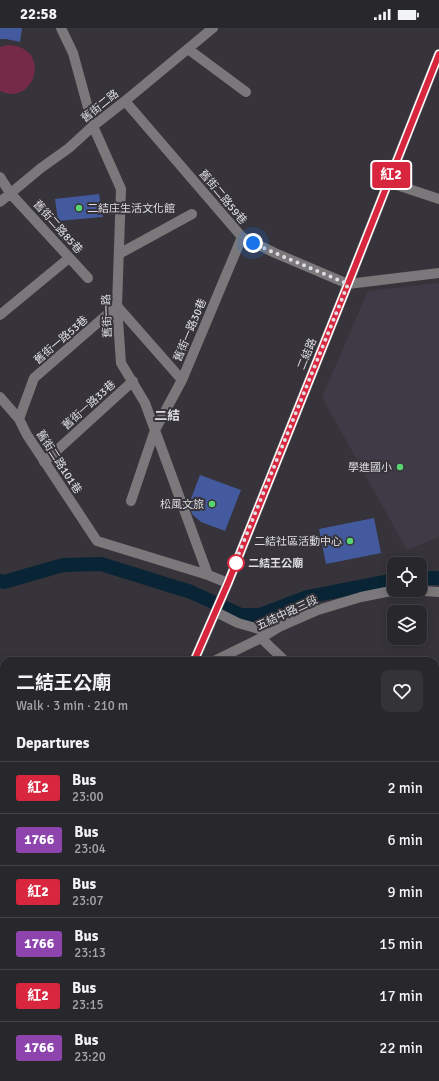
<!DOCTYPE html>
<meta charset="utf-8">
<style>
body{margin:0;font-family:Signika,"Noto Sans TC",sans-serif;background:#343338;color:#f1f3f6;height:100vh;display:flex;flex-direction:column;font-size:15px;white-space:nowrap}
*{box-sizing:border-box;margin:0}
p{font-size:13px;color:#a5a5a9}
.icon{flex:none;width:22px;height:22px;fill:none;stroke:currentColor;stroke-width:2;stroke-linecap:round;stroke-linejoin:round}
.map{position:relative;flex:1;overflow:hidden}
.details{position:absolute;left:0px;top:629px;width:439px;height:424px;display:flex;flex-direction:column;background:#28272c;border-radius:12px 12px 0 0;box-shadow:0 2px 10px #0003,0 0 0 1px #444448}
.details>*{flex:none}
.badge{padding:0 8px;border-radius:3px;font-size:14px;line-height:26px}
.tools{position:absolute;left:387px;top:529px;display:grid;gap:8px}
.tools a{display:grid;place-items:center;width:40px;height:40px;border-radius:8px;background:#28272c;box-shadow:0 2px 10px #0003,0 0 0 1px #444448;font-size:20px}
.you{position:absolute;width:20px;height:20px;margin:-10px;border:3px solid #fff;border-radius:50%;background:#1a73e8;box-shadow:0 0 0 6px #1a73e833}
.map>.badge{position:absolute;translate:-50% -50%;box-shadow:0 0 0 2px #fff}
h2{padding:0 16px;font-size:15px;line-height:36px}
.round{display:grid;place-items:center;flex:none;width:42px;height:42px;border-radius:8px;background:#343338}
.summary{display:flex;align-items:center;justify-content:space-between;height:68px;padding:0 16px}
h1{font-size:19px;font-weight:700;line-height:30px}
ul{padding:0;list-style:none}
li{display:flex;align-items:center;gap:12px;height:52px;padding:0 16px;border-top:1px solid #444448}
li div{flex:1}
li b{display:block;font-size:15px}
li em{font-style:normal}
li .badge{min-width:44px;font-weight:700;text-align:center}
.status{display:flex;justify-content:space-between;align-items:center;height:28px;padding:0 20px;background:#28272c;direction:ltr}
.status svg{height:11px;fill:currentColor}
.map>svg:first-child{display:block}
.built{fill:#3e3a46}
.green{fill:#752a47}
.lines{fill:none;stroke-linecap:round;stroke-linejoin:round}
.canal{stroke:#092535;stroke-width:14}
.building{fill:#445a9e}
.path{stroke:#88868c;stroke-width:2.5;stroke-dasharray:4 2;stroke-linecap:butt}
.minor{stroke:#7a787a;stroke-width:10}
.line-casing{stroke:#fff;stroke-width:9}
.line{stroke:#d7263d;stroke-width:6}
.walk{stroke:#dedde1;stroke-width:4;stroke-dasharray:0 7.2}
.poi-dot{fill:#58d570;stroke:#36343a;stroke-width:1.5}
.stop-dot{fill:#fff;stroke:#d7263d;stroke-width:2}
.labels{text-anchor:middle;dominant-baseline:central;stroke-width:4;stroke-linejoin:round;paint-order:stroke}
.street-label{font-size:11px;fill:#dedde1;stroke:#36343a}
.poi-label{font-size:11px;fill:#dedde1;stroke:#36343a;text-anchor:end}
.stop-label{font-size:11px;font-weight:bold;fill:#dedde1;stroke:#36343a;text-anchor:start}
.quarter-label{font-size:13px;font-weight:bold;fill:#dedde1;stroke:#36343a}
</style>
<div class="status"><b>22:58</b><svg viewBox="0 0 49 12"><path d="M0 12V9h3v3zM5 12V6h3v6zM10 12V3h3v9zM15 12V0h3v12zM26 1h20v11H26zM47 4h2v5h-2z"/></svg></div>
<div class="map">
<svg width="439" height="1053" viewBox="0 0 439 1053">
<rect width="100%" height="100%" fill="#36343a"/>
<path class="built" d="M439 255V509L407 522 322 369 368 263Z"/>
<path class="green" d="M8 17C54 19 34 80 0 63V19Z"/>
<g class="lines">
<path class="canal" d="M420 550H439
M0 553 4 554 63 537 101 536 191 564 241 587H260L307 569 394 552"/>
</g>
<path class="building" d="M0 0H22L20 14 6 11H0Z
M99 166 103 189 58 193 55 171Z
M200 447 241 462 225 503 201 494 192 486 189 476Z
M374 490 381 525 326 536 319 501Z"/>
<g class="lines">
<path class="path" d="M0 1007 4 1006"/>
<path class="minor" d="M61 0 73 25 93 98 121 161 117 278 121 335 145 375 208 547 228 555
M188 21 246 64
M125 73 242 209 275 225 348 256 439 245
M0 149 10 165 88 250
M388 154 439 171
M0 174 41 140 69 120 93 98 125 73 213 0
M119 226 192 186
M0 287 69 230
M0 369 19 391 27 407 97 513 208 547
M19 391 34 350 117 278 182 352
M44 434 133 353
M131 473 155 402 182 352 242 209
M407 562 439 564
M216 584 238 595 259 601 275 599
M261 610 285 633
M194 633 228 555 348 256 439 26
M214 633 261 610 279 599 318 582 361 569 396 562
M0 695 4 704
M435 705H439
M435 812 439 811
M0 842 4 841
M0 888 4 886
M0 909 4 907
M0 941H4
M294 1049 296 1053
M429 1049 430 1053
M159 1053 163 1052"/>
</g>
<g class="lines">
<defs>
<path id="line" d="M194 633 228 555 348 256 439 26"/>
</defs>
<use href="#line" class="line-casing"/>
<use href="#line" class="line"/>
<path class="walk" d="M236 535 233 540 348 256 275 225 253 215"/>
</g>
<g class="poi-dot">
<circle cx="79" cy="180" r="4"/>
<circle cx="400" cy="439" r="4"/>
<circle cx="212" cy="476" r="4"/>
<circle cx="350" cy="513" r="4"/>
</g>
<circle class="stop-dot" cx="236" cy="535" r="8"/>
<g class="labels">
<g class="street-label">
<text transform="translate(100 78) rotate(-39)">舊街二路</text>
<text transform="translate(223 169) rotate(50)">舊街二路59巷</text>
<text transform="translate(58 199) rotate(48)">舊街二路85巷</text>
<text transform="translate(107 288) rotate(-92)">舊街一路</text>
<text transform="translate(190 302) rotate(-67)">舊街一路30巷</text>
<text transform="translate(61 312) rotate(-41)">舊街一路53巷</text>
<text transform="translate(307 326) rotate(-68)">二結路</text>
<text transform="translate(89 377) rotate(-42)">舊街一路33巷</text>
<text transform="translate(59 434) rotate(57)">舊街二路101巷</text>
<text transform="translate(287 585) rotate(-25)">五結中路三段</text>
</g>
<g class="poi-label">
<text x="87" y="180" text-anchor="start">二結庄生活文化館</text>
<text x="392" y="439">學進國小</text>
<text x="204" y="476">松風文旅</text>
<text x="342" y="513">二結社區活動中心</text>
</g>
<g class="stop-label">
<text x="248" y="535">二結王公廟</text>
</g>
<g class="quarter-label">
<text x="167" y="388">二結</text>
</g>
</g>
</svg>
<div class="tools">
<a><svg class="icon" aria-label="locate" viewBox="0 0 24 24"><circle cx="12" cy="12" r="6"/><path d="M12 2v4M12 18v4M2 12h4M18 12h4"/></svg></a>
<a><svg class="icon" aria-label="layers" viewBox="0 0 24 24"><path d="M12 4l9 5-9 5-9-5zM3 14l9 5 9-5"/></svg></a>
</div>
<div class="you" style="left:253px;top:215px"></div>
<b class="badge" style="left:391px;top:147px;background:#d7263d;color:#fff">紅2</b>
<section class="details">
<div class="summary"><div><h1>二結王公廟</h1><p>Walk · 3 min · 210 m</p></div><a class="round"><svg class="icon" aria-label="heart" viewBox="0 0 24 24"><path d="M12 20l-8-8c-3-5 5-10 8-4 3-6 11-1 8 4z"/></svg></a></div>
<h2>Departures</h2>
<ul>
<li><span class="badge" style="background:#d7263d;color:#fff">紅2</span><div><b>Bus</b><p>23:00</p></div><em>2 min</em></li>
<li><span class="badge" style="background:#8e44ad;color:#fff">1766</span><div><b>Bus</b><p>23:04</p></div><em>6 min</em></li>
<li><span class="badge" style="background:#d7263d;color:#fff">紅2</span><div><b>Bus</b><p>23:07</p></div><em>9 min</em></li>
<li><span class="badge" style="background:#8e44ad;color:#fff">1766</span><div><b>Bus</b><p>23:13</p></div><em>15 min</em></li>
<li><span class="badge" style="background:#d7263d;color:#fff">紅2</span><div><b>Bus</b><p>23:15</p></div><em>17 min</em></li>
<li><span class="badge" style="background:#8e44ad;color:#fff">1766</span><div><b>Bus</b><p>23:20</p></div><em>22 min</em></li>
</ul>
</section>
</div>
